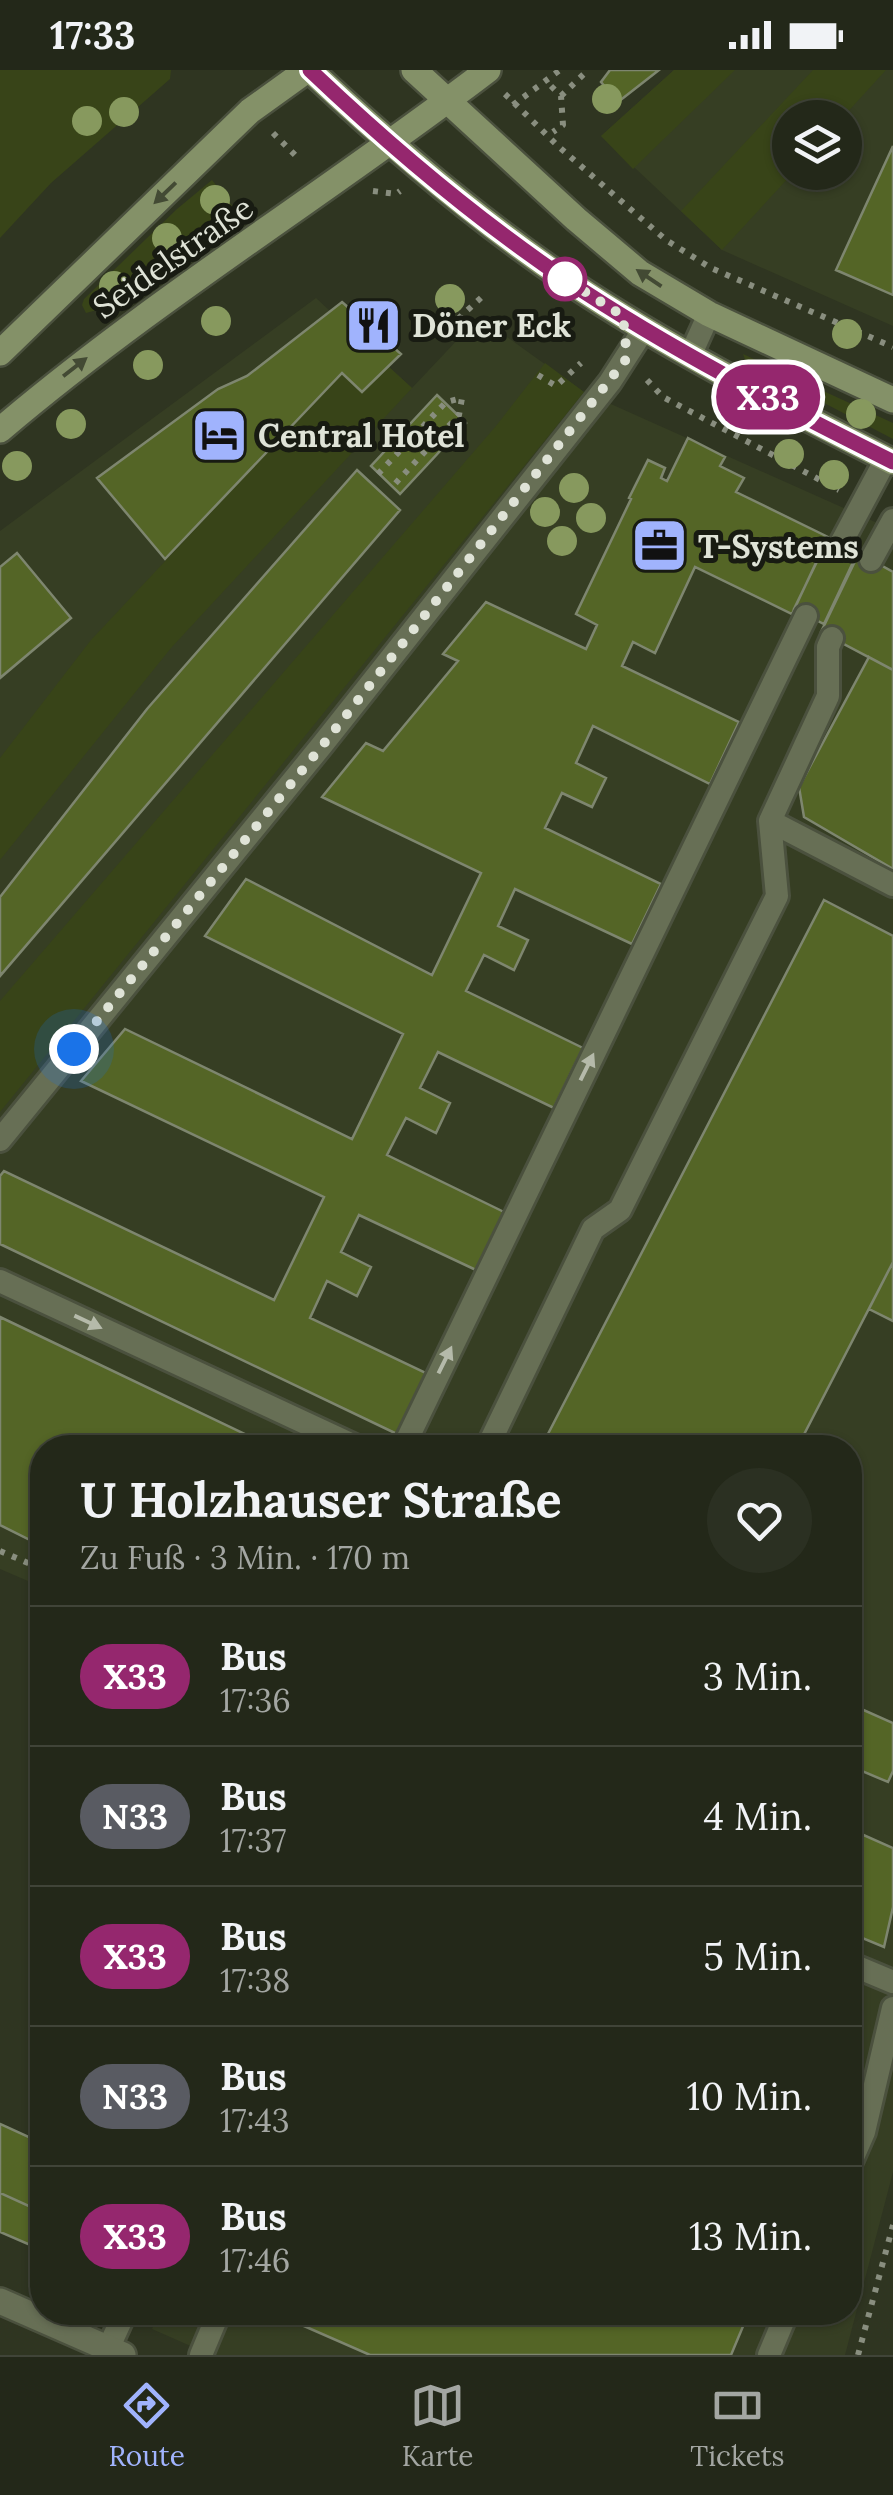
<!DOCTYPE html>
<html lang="de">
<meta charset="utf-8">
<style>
body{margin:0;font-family:Lora,serif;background:#2b3022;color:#f1f3f6;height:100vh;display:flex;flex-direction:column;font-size:38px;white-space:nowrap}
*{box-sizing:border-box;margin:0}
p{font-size:32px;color:#a3a6a2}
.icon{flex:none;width:55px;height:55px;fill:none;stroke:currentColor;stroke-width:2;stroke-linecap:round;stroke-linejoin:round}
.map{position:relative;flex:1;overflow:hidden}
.panel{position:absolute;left:30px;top:1365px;width:832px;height:890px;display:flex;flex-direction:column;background:#232819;border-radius:40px;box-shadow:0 2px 8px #0004,0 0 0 2px #404438}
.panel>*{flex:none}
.badge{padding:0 20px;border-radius:32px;font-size:35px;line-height:65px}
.controls{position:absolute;left:772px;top:30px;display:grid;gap:20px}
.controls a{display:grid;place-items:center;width:90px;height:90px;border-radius:50%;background:#232819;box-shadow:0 2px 8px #0004,0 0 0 2px #404438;font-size:50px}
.you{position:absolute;width:50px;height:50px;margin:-25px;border:8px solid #fff;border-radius:50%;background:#1a73e8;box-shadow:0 0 0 15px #1a73e833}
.map>.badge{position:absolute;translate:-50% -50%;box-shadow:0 0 0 5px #fff}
.round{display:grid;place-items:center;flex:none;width:105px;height:105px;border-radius:52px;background:#2b3022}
.overview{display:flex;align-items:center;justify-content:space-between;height:170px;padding:0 50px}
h1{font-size:48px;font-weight:700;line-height:75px}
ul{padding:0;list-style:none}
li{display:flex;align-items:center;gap:30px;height:140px;padding:0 50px;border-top:2px solid #404438}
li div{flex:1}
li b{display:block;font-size:38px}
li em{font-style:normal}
li .badge{min-width:110px;font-weight:700;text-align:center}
.status{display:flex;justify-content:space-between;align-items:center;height:70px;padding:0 50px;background:#232819;direction:ltr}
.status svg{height:28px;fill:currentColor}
.dock{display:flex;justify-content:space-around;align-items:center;height:140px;border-top:2px solid #404438;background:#232819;font-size:28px;color:#a3a6a2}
.dock a{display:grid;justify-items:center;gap:5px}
.dock .on{color:#a0b3fd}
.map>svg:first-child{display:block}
.built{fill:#363e23;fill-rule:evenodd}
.green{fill:#384418}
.building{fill:#546526;stroke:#7e866f;stroke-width:2.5}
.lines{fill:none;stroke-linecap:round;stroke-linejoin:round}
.lane-casing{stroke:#4b513e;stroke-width:28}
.street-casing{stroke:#4b513e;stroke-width:30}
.secondary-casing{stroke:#4b513e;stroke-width:30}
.path{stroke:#898e7f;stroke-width:6;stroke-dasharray:5 8;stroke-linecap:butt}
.lane{stroke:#676f55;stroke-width:22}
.street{stroke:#676f55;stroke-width:25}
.secondary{stroke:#849168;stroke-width:25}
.tree{fill:#87995e}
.oneway{fill:#434a34}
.oneway2{fill:#b5baaa}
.line-casing{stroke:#fff;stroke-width:22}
.line{stroke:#95276e;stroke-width:15}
.walk{stroke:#dfe3d7;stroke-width:10;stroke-dasharray:0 18}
.stop-dot{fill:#fff;stroke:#95276e;stroke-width:5}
.labels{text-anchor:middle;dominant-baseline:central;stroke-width:10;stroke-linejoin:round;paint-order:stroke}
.street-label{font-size:32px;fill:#dfe3d7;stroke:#181b12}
.poi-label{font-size:32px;font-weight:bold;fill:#dfe3d7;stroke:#181b12;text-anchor:start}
</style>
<div class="status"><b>17:33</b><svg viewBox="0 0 49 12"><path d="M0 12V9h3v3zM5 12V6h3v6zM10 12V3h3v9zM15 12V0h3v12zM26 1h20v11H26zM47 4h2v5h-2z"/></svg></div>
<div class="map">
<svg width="893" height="2285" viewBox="0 0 893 2285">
<rect width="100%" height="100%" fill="#2f3521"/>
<path class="built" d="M674 0H893V256L722 180 601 66ZM790 48H845V102H790Z
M316 228 330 241 342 232 401 284 388 296 412 318 479 247 584 322 893 460V2102L845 2285H211L152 2259 160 2242H850V1378H42V1517L0 1499V461Z"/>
<path class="green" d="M0 0H171L170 9 51 113 0 168Z
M674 0H735L633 99 601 66Z
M813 0H886L843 47 790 48V102L793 103 722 180 681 141Z
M212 110 237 142 97 240 86 243 82 235 84 229 177 139Z
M743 284 893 353V369L746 292Z
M545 293 584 322 0 1042V931L496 356Z
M388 296 412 318 171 578 0 790V688L91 570 342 303 362 322Z"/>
<path class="building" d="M610 0H659L618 32 601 12Z
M893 76V225L836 200Z
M342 232 401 284 362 322 342 303 165 489 97 408 218 319 247 306Z
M437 325 466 353 400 424 371 396Z
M688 368 725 387 720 396 744 408 736 422 828 467 792 544 695 497 655 583 633 572 622 596 739 652 710 714 593 656 576 693 606 708 592 737 562 723 545 758 661 814 632 874 515 819 498 856 528 870 514 900 484 885 466 921 583 978 554 1038 438 982 420 1018 450 1033 436 1063 406 1048 387 1085 504 1142 476 1200 359 1145 341 1182 371 1197 357 1226 327 1211 310 1248 426 1303 397 1364 0 1174V1106L4 1101 274 1230 324 1127 81 1011 125 959 352 1069 403 964 205 866 246 809 432 905 481 803 322 727 366 673 383 681 458 591 443 584 486 532 586 579 597 555 576 544 631 429 629 428 648 390 665 398 661 408 667 411Z
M357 400 400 440 0 906V827L147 639Z
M826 473 855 488 824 554 794 539Z
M17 483 71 548 0 608V497Z
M859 483 893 502V600L821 562Z
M869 587 893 600V799L804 747 799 717Z
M824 830 893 866V1192L797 1378H573L548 1364Z
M893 1192V1251L869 1239Z
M0 1247 274 1378H42V1476L0 1455Z
M850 1634 893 1653V1701L888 1712 850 1696Z
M850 1759 893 1778V1837L884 1877 850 1863Z
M0 2054 42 2073V2142L0 2123Z
M0 2123 42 2142V2180L0 2162Z
M272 2242H749L731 2285H370Z"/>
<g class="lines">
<defs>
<path id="lane" d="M690 286 709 244
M838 479 886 389
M871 490 893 450
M770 751 893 815
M0 1070 322 675 610 312 644 259
M0 1211 359 1378
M403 1378 806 546
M487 1378 593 1159 620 1140 777 826 770 751 828 626V577L832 568
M850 1894 893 1912
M850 2094 864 2062 893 1938
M108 2279 125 2242
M201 2285 219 2242
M769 2285 787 2242"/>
<path id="street" d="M0 2231 123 2285"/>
<path id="secondary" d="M310 0C391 76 476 149 568 211 671 280 783 336 893 392
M414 0 576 149 640 203 709 244 893 330
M0 283 250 41 307 0
M0 360C154 229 327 123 488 0"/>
</defs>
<use href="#lane" class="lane-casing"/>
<use href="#street" class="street-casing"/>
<use href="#secondary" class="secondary-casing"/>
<path class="path" d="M551 16 561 26 563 55 553 62
M505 24 559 77 666 170 711 198 893 277
M561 26 588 0
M513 35 560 0
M273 63 300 90
M373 121 396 124 400 121
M472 257 460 247 483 226
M538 305 556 316 581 293
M647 310 663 327 839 420
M378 404 446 332 462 328 459 345 392 417
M0 1481 42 1499
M858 2285 893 2155"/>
<use href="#lane" class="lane"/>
<use href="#street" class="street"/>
<use href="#secondary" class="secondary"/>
</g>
<g class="tree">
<circle cx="607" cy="29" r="15"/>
<circle cx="124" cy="42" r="15"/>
<circle cx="87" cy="51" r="15"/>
<circle cx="215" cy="130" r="15"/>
<circle cx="167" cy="168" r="15"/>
<circle cx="114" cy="216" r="15"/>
<circle cx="450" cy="229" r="15"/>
<circle cx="216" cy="251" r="15"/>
<circle cx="847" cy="264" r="15"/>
<circle cx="148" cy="295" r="15"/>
<circle cx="781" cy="306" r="15"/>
<circle cx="861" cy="344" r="15"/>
<circle cx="71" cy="354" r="15"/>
<circle cx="789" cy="384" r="15"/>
<circle cx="17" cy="396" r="15"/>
<circle cx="834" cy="405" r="15"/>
<circle cx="574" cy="418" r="15"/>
<circle cx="545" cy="442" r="15"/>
<circle cx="591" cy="448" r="15"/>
<circle cx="562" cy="471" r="15"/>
</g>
<defs><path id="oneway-solid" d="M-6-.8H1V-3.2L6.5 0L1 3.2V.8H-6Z" transform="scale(2.5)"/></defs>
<g class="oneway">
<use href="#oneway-solid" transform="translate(165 123) rotate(136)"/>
<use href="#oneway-solid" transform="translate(649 208) rotate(-146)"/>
<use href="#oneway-solid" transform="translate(75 297) rotate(-38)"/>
</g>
<g class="oneway2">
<use href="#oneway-solid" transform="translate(587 997) rotate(-64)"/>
<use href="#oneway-solid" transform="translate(88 1252) rotate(25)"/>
<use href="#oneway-solid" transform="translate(445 1290) rotate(-64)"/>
</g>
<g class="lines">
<defs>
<path id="line" d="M310 0C391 77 476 149 568 211 671 280 783 337 893 392"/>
</defs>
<use href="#line" class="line-casing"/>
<use href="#line" class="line"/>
<path class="walk" d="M74 979 322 676 627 288 623 246 565 209"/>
</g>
<defs>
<symbol id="restaurant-square" viewBox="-11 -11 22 22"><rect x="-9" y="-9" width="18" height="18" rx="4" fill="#a0b3fd" stroke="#181b12"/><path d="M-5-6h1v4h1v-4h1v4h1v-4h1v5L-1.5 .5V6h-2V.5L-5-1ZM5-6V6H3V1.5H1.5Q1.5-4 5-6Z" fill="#111"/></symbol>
<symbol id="hotel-square" viewBox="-11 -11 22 22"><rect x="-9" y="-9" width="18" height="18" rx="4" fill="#a0b3fd" stroke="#181b12"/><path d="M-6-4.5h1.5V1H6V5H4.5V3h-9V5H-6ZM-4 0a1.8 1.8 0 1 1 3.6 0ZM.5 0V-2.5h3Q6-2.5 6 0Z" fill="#111"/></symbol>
<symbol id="office-square" viewBox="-11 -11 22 22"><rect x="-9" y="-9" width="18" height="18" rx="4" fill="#a0b3fd" stroke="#181b12"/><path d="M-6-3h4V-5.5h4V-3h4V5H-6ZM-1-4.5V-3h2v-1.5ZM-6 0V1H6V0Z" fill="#111"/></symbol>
</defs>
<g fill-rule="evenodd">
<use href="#restaurant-square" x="342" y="224" width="63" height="63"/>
<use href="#hotel-square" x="188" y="334" width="63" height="63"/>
<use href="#office-square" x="628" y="444" width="63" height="63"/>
</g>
<circle class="stop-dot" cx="565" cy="209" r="20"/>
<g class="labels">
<g class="street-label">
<text transform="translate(173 187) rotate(-35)">Seidelstraße</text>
</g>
<g class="poi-label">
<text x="412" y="255">Döner Eck</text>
<text x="258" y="365">Central Hotel</text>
<text x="698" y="476">T-Systems</text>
</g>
</g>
</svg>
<div class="controls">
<a><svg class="icon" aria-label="layers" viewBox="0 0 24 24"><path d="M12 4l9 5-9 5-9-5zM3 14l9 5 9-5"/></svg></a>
</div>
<div class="you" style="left:74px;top:979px"></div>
<b class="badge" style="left:768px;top:327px;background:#95276e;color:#fff">X33</b>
<section class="panel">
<div class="overview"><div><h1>U Holzhauser Straße</h1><p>Zu Fuß · 3 Min. · 170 m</p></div><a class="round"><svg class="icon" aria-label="heart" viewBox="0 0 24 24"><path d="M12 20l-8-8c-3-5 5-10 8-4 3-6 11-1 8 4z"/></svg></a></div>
<ul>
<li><span class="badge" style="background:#95276e;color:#fff">X33</span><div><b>Bus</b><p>17:36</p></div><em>3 Min.</em></li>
<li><span class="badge" style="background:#595b62;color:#fff">N33</span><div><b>Bus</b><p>17:37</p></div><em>4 Min.</em></li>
<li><span class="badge" style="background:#95276e;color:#fff">X33</span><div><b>Bus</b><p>17:38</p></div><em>5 Min.</em></li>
<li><span class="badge" style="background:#595b62;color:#fff">N33</span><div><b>Bus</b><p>17:43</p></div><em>10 Min.</em></li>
<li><span class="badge" style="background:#95276e;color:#fff">X33</span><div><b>Bus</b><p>17:46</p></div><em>13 Min.</em></li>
</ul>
</section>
</div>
<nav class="dock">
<a class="on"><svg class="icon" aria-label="directions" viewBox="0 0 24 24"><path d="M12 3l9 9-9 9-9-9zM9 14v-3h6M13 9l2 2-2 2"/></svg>Route</a>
<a><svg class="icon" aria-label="map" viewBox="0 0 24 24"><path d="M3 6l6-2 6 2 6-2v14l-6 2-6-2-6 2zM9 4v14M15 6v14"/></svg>Karte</a>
<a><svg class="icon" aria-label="tickets" viewBox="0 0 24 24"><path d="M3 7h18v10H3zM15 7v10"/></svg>Tickets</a>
</nav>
